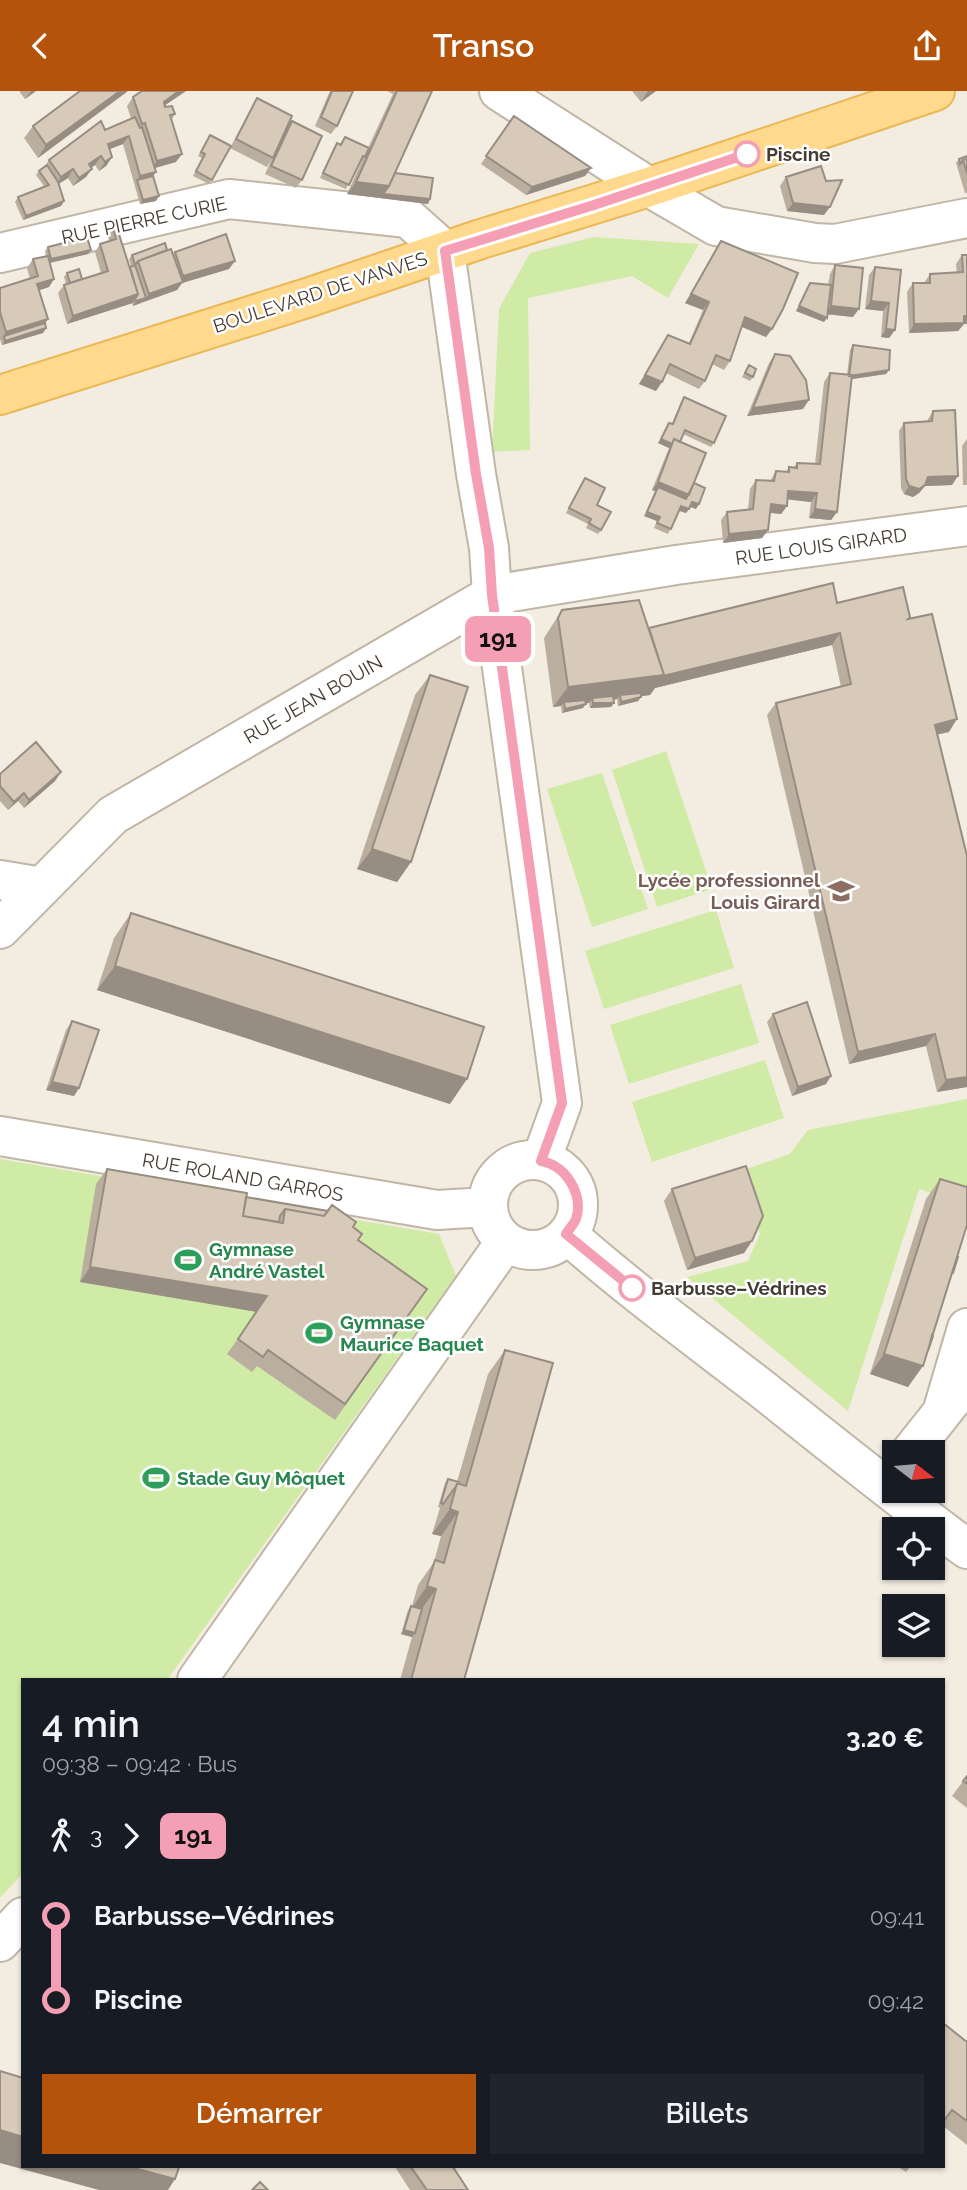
<!DOCTYPE html>
<html lang="fr">
<meta charset="utf-8">
<style>
body{margin:0;font-family:Raleway,sans-serif;background:#20242c;color:#f1f3f6;height:100vh;display:flex;flex-direction:column;font-size:26px;white-space:nowrap}
*{box-sizing:border-box;margin:0}
p{font-size:23px;color:#9ea1a6}
.icon{flex:none;width:38px;height:38px;fill:none;stroke:currentColor;stroke-width:2;stroke-linecap:round;stroke-linejoin:round}
.map{position:relative;flex:1;overflow:hidden}
.details{position:absolute;left:21px;top:1587px;width:924px;height:490px;display:flex;flex-direction:column;background:#171b24;border-radius:0px;box-shadow:0 2px 5px #0004}
.details>*{flex:none}
.badge{padding:0 14px;border-radius:10px;font-size:24px;line-height:46px}
.needle{width:46px;rotate:106deg}
.buttons{position:absolute;left:882px;top:1349px;display:grid;gap:14px}
.buttons a{display:grid;place-items:center;width:63px;height:63px;border-radius:0px;background:#171b24;box-shadow:0 2px 5px #0004;font-size:35px}
.map>.badge{position:absolute;translate:-50% -50%;box-shadow:0 0 0 4px #fff}
.legs{display:flex;align-items:center;gap:10px;height:77px;padding:0 21px;font-size:23px}
.legs p{margin-inline-start:auto}
.overview{display:flex;align-items:center;justify-content:space-between;height:119px;padding:0 21px}
h1{font-size:38px;font-weight:600;line-height:52px}
.primary-button{display:flex;gap:14px;margin-top:auto;padding:14px 21px}
.primary-button a{flex:1;height:80px;border-radius:0px;background:#b45309;color:#fff;font-size:28px;font-weight:600;line-height:80px;text-align:center}
.primary-button a+a{background:#20242c;color:#f1f3f6}
ul{padding:0 21px;list-style:none}
li{display:flex;align-items:center;gap:24px;height:84px;font-size:26px}
li i{display:grid;place-items:center;width:10px;height:100%;margin:0 9px;background:currentColor}
li i::after{content:'';width:18px;height:18px;margin:-9px;border:5px solid;border-radius:50%;background:#171b24}
li p{margin-inline-start:auto}
li:first-child i{background:linear-gradient(#0000 50%,currentColor 0)}
li:last-child i{background:linear-gradient(currentColor 50%,#0000 0)}
header{display:flex;justify-content:space-between;align-items:center;height:91px;padding:0 21px;background:#b45309;color:#fff;font-size:32px;font-weight:600}
.map>svg:first-child{display:block}
.green{fill:#cfeba6}
.lines{fill:none;stroke-linecap:round;stroke-linejoin:round}
.minor-casing{stroke:#c1b6a6;stroke-width:42}
.major-casing{stroke:#ecb755;stroke-width:42}
.minor{stroke:#fff;stroke-width:38}
.major{stroke:#ffd98d;stroke-width:38}
.wall{fill:#baae9f}
.shaded-wall{fill:#978d82}
.building{fill:#d8cab9;stroke:#978d82;stroke-width:2}
.line-1-casing{stroke:#fff;stroke-width:16}
.line-1{stroke:#f59fb4;stroke-width:10}
.stop-1-dot{fill:#fff;stroke:#f59fb4;stroke-width:3.5}
.labels{text-anchor:middle;dominant-baseline:central;stroke-width:5;stroke-linejoin:round;paint-order:stroke}
.stop-label{font-size:19px;font-weight:bold;fill:#443c32;stroke:#fff;text-anchor:start}
.street-label{font-size:19px;fill:#443c32;stroke:#fff}
.education-label{font-size:19px;font-weight:bold;fill:#785e54;stroke:#fff;text-anchor:end}
.leisure-label{font-size:19px;font-weight:bold;fill:#27864d;stroke:#fff;text-anchor:start}
</style>
<header><svg class="icon" aria-label="back" viewBox="0 0 24 24"><path d="M15 5l-7 7 7 7"/></svg>Transo<svg class="icon" aria-label="share" viewBox="0 0 24 24"><path d="M12 15V3M7 8l5-5 5 5M5 13v7h14v-7"/></svg></header>
<div class="map">
<svg width="967" height="2099" viewBox="0 0 967 2099">
<rect width="100%" height="100%" fill="#f2ece1"/>
<path class="green" d="M594 146 699 153 668 207 632 185 528 207 530 359 492 361 499 218 530 162Z
M666 660 712 798 657 816 612 679Z
M602 682 648 818 592 836 547 698Z
M716 819 734 877 604 918 585 860Z
M741 893 759 952 629 993 610 934Z
M765 969 784 1027 652 1071 632 1011Z
M967 1008V1114L919 1098 848 1320 687 1186 748 1170 760 1143 741 1080 790 1063 808 1039Z
M0 1068 439 1143 456 1185 167 1589H23V1782L0 1807Z"/>
<g class="lines">
<defs>
<path id="minor" d="M499 0 649 96 716 135 815 152 835 153 967 127
M0 162 229 108 408 127 445 160 476 383 489 457 492 504 562 1012 541 1070
M0 789 42 796
M0 838 113 724 492 504 676 474 967 435
M0 1045 437 1119 487 1116
M488 1114a45 45 0 1 1 90 0a45 45 0 1 1-90 0Z
M567 1143C629 1198 696 1247 762 1298 830 1352 897 1406 967 1458
M944 1315 967 1237
M910 1362 967 1290
M197 1589 506 1150
M0 1851 23 1826"/>
<path id="major" d="M0 304 310 206 481 148 649 96 935 0"/>
</defs>
<use href="#minor" class="minor-casing"/>
<use href="#major" class="major-casing"/>
<use href="#minor" class="minor"/>
<use href="#major" class="major"/>
</g>
<path class="wall" d="M19 0H36L25 8Z
M128 0 38 67 24 47 33 35Z
M142 0H186L165 14V16L175 23 172 28 176 71 155 77 156 81 153 85 156 110 140 113 123 53 110 58 112 66 106 75 99 80 95 74 91 77 86 86 73 95 68 87 59 93 64 110 61 115 23 129 15 111 18 106 44 95 36 84 39 80 44 77 49 69 105 39 131 27 127 15 133 6Z
M330 0H353L337 35 331 43 315 35Z
M387 0H432L395 82 430 108 428 113 347 103 362 70 360 69 346 98 320 87 334 56 337 52 340 53 345 46 368 57 393 3Z
M632 0H656L641 11Z
M257 7 286 38 292 30 302 89 296 97 265 83 272 68 267 76 230 57 252 16Z
M514 25 591 77 585 85 526 104 481 73Z
M210 44 212 89 209 93 193 85 202 67 198 65Z
M967 65V102H965L956 72 959 68Z
M786 86 826 90 824 124 787 120 780 95Z
M113 137 130 176 131 175 129 168 132 164 167 159 173 164 175 161 229 178 182 192 177 199 133 215 132 212 67 233 58 202 64 194 66 193 64 186 67 182 82 188 101 182 95 161 100 153 109 150 108 146Z
M721 150 772 238 766 246 742 236 730 270 724 279 712 273 705 290 699 298 666 282 656 300 639 293 668 244 689 252 703 219 685 212Z
M48 156 88 163 50 172 54 188 49 196 39 199 46 237 43 242 2 254 0 248V197L30 188 27 177 33 168 46 165 45 160Z
M962 164H967V233H964L958 240 909 242 907 201 913 192H924L930 183 957 182 956 173Z
M835 174 853 226 827 223 824 231 796 220 810 192 828 194 830 183Z
M875 176 901 179 895 239 889 247 881 246 883 220 865 218 869 184Z
M853 254 889 279 886 283 851 288 837 421 831 429 809 427 811 411 788 408 787 415 781 423 770 422 768 439 762 447 723 452 721 429 727 421 748 419 750 398 756 389 770 390 776 380 786 381 789 376H794L797 372 815 373 824 291 830 282 847 284 850 259Z
M775 263 803 318 747 325 769 272Z
M749 274 753 286 750 290 742 286Z
M684 306 714 352 711 356 683 343 680 351 694 392 696 418 690 416 686 422 679 420 668 443 654 437 657 430 644 425 655 400 652 399 669 357 658 352 669 332 672 333 681 311Z
M933 320 952 394 925 395 919 402 913 406 904 403 901 397 899 340 904 332 927 330Z
M967 348V394H963L962 355Z
M585 387 597 414 601 439 598 443 586 437 588 433 566 422Z
M837 512 909 528 949 641 937 643 967 996 937 1001 926 955 849 973 767 624 776 612 841 596 832 554 655 597 650 604 641 605 638 610 618 615 617 608 613 609 614 612 611 616 590 617 589 612H585L583 617 562 622 561 615 553 616 544 547 562 519 649 537Z
M430 584 411 771 397 791 357 778 415 604Z
M61 681 55 690 24 717 18 710 8 719 0 710V683Z
M131 822 450 1013 97 899 114 847Z
M773 923 826 993 792 1005 767 931Z
M72 930 79 997 74 1005 46 999 66 939Z
M107 1078 246 1106 353 1136 358 1149 427 1198 335 1329 257 1275 252 1281 227 1263 257 1221 80 1191 96 1093Z
M940 1088 957 1166 928 1260 908 1296 870 1283 926 1108Z
M672 1098 752 1150 744 1162 687 1179 664 1110Z
M505 1259 464 1589H400L412 1546 401 1543 408 1519 412 1515 418 1494 434 1471 441 1445 432 1443 440 1417 438 1416 445 1392 448 1388 457 1391 488 1283Z
M967 1685V1717L952 1705Z
M943 1932 967 1951V2054L943 2035Z
M395 2076H453L468 2099H410Z
M898 2076H910L906 2081Z"/>
<path class="shaded-wall" d="M31 0H36L25 8Z
M120 0H128L38 67 46 54Z
M179 0H186L158 19 164 11Z
M648 0H656L641 11Z
M129 45 123 53 102 61 108 53Z
M182 63 176 71 151 78 157 70Z
M101 65 95 74 83 82 89 73Z
M112 66 106 75 99 80 105 71Z
M591 77 585 85 526 104 532 96Z
M73 78 68 87 55 95 61 86Z
M92 78 86 86 73 95 79 87Z
M156 81 150 89H137L140 85Z
M356 91 389 95 430 108 428 113 347 103Z
M159 105 156 110 140 113 143 109Z
M64 110 61 115 23 129 26 125Z
M793 112 830 116 824 124 787 120Z
M91 159 88 163 48 172 51 168Z
M235 170 229 178 182 192 177 199 143 211 149 203 177 193 183 185Z
M54 188 49 196 31 202 37 193Z
M138 203 133 212 67 233 73 225Z
M691 203 709 211 703 219 685 212Z
M146 207 143 211 133 215 136 210Z
M871 210 889 212 883 220 865 218Z
M799 215 827 227 824 231 796 220Z
M831 215 859 218 853 226 825 223Z
M964 225H967V233H964L958 240 909 242 914 233Z
M745 226 772 238 766 246 740 235Z
M48 228 42 237 4 245 0 250 6 241Z
M46 237 43 242 2 254 5 250Z
M886 238 895 239 889 247 881 246Z
M889 279 886 283 846 289 849 285Z
M645 284 662 291 656 300 639 293Z
M809 309 803 318 747 325 753 317Z
M661 348 672 353 669 357 658 352Z
M958 385 952 394 925 395 919 402 913 406 904 403 909 395 928 386Z
M658 391 689 404 683 412 658 396 655 400 652 399Z
M788 400 817 402 811 411 783 408Z
M692 411 699 413 696 418 689 415Z
M771 413 787 415 781 423 765 421Z
M681 415 689 418 686 422 678 419Z
M815 418 837 421 831 429 809 427Z
M647 421 660 426 657 430 644 425Z
M768 439 762 447 723 452 729 443Z
M840 542 832 554 655 597 650 604 621 608 620 604 617 608 593 611 592 607 589 612 565 615 564 611 561 615 553 616 568 596Z
M641 606 638 610 618 615 621 611Z
M593 612H614L611 616 590 617Z
M586 613 583 617 562 622 565 618Z
M957 628 949 641 926 646 935 634Z
M61 681 55 690 24 717 29 709Z
M24 702 18 710 8 719 14 711Z
M372 758 411 771 397 791 357 778Z
M115 875 467 988 450 1013 97 899Z
M935 943 926 955 849 973 858 961Z
M831 985 826 993 792 1005 798 996Z
M967 986V996L937 1001 946 989Z
M52 991 79 997 74 1005 46 999Z
M752 1150 744 1162 687 1179 695 1167Z
M90 1176 267 1205 257 1221 80 1191Z
M884 1263 923 1275 908 1296 870 1283Z
M450 1418 458 1421 441 1445 432 1443Z
M427 1495 436 1498 419 1522 410 1520Z
M404 1539 415 1542 412 1546 401 1543Z
M0 2039 23 2046V2076H130L175 2088 168 2099H99L0 2072Z"/>
<path class="building" d="M80 0H120L46 54 33 35Z
M142 0H179L164 11 165 16 172 15 175 23 170 24 182 63 157 70 145 32 142 33 133 6Z
M332 0H353L337 35 321 26Z
M397 0H432L389 95 356 91Z
M257 7 292 25 273 67 236 48Z
M514 25 591 77 532 96 486 65Z
M135 26 140 37 142 36 156 81 140 85 129 45 108 53 112 66 105 71 101 65 89 73 92 78 79 87 73 78 61 86 49 69 101 30 105 39Z
M292 30 322 45 302 89 271 75Z
M210 44 231 55 212 89 196 80 205 63 201 61Z
M345 46 369 57 365 66 363 65 349 94 323 82 337 52 341 54Z
M967 65V68L963 69 960 73 959 68Z
M967 68V82L963 69Z
M47 74 58 91 64 110 26 125 18 106 49 94 39 80Z
M821 75 826 90 842 89 830 116 793 112 786 86Z
M395 82 433 87 430 108 383 103 389 95Z
M153 85 159 105 143 109 137 89Z
M113 137H117L138 203 73 225 64 194 108 180 100 153 116 148Z
M226 143 235 170 183 185 175 161Z
M87 146 91 159 51 168 48 156Z
M721 150 798 182 783 218 772 238 745 226 730 270 716 264 705 290 670 273 662 291 645 284 668 244 690 253 709 211 691 203Z
M165 152 167 159 138 170 135 174 132 164Z
M171 158 183 191 149 203 138 170Z
M962 164H967V225H964V232L914 233 913 192H930V183L963 181Z
M48 165 54 188 37 193 48 228 6 241 0 221V197L38 185 33 168Z
M135 174 146 207 136 210 135 208 138 203 130 176Z
M835 174 863 177 859 218 831 215Z
M875 176 901 179 895 239 886 238 889 212 871 210Z
M79 178 82 188 70 192 67 182Z
M810 192 831 194 827 227 799 215Z
M45 232 46 237 5 250 4 245Z
M853 254 890 259 889 279 849 285Z
M775 263 790 265 806 289 809 309 753 317Z
M749 274 756 278 753 286 745 282Z
M830 282 852 284 837 421 815 418 817 402 788 400 787 415 771 413 768 439 729 443 727 421 753 418 756 389 774 390 776 380 789 381V376L797 377V372L820 373Z
M684 306 726 325 714 352 685 339 680 351 674 348 672 353 661 348 669 332 673 333Z
M955 319 958 385 928 386 925 394 919 398 909 395 906 388 904 332 932 330 933 320Z
M674 348 706 362 689 404 658 391Z
M585 387 605 397 597 414 611 421 601 439 589 432 591 428 569 417Z
M694 392 705 397 699 413 692 411 689 418 681 415 671 438 657 432 660 426 647 421 658 396 686 408Z
M833 492 837 512 903 496 910 526 908 528 932 523 957 628 935 634 967 765V986L946 989 935 943 858 961 776 612 851 593 840 542 663 585 664 584 649 537Z
M639 509 664 584 568 596 558 527 562 519Z
M430 584 468 596 411 771 372 758Z
M641 602V606L621 611 620 604Z
M613 605 614 612H593L592 607Z
M585 609 586 613 565 618 564 611Z
M36 651 61 681 29 709 24 702 14 711 0 695V683Z
M131 822 484 936 467 988 115 875Z
M807 911 831 985 798 996 773 923Z
M72 930 99 939 79 997 52 991Z
M746 1075 763 1125 752 1150 695 1167 672 1098Z
M107 1078 247 1102 243 1125 283 1132 285 1118 324 1125 332 1114 356 1131 353 1136 362 1143 358 1149 427 1198 345 1313 268 1259 263 1266 238 1248 267 1205 90 1176Z
M940 1088 967 1096V1134L923 1275 884 1263Z
M246 1106 328 1120 324 1125 285 1118 280 1125 279 1131 243 1125Z
M957 1166H958L953 1182H952Z
M932 1244 933 1245 928 1260Z
M505 1259 553 1272 464 1589H411L436 1498 427 1495 435 1469 444 1472 458 1421 450 1418 457 1392 466 1395Z
M448 1388 459 1391 443 1413 441 1412Z
M411 1515 422 1518 415 1542 404 1539Z
M967 1685V1693L963 1690Z
M943 1932 967 1951V2030L952 2019 943 2031Z
M0 1980 23 1987V2046L0 2039Z
M130 2076H179L175 2088Z
M411 2076H453L468 2099H427Z
M260 2091 268 2099H252Z"/>
<g class="lines">
<defs>
<path id="line-1" d="M632 1197 566 1143C569 1138 574 1133 576 1128 584 1104 566 1074 541 1070L562 1012 492 504 489 457 476 383 445 160 594 114 747 63"/>
</defs>
<use href="#line-1" class="line-1-casing"/>
<use href="#line-1" class="line-1"/>
</g>
<defs>
<symbol id="school-bare" viewBox="-9 -9 18 18"><path d="M0-5L7-2L0 1L-7-2ZM-4 1L0 2.5L4 1V4Q0 6-4 4Z" fill="#8d6e63" stroke="#fff" stroke-width="2.5" paint-order="stroke"/></symbol>
<symbol id="stadium-bare" viewBox="-9 -9 18 18"><path d="M0-5a6.5 5 0 1 0 0 10a6.5 5 0 1 0 0-10ZM-3.5-1.8h7v3.6h-7Z" fill="#2e9e5b" stroke="#fff" stroke-width="2.5" paint-order="stroke"/></symbol>
</defs>
<g fill-rule="evenodd">
<use href="#school-bare" x="822" y="781" width="38" height="38"/>
<use href="#stadium-bare" x="169" y="1150" width="38" height="38"/>
<use href="#stadium-bare" x="300" y="1223" width="38" height="38"/>
<use href="#stadium-bare" x="137" y="1368" width="38" height="38"/>
</g>
<g class="stop-1-dot">
<circle cx="747" cy="63" r="12"/>
<circle cx="632" cy="1197" r="12"/>
</g>
<g class="labels">
<g class="stop-label">
<text x="766" y="63">Piscine</text>
<text x="651" y="1197">Barbusse–Védrines</text>
</g>
<g class="street-label">
<text transform="translate(144 129) rotate(-12)">RUE PIERRE CURIE</text>
<text transform="translate(320 201) rotate(-18)">BOULEVARD DE VANVES</text>
<text transform="translate(821 455) rotate(-8)">RUE LOUIS GIRARD</text>
<text transform="translate(313 608) rotate(-30)">RUE JEAN BOUIN</text>
<text transform="translate(243 1086) rotate(10)">RUE ROLAND GARROS</text>
</g>
<g class="education-label">
<text x="820" y="789">Lycée professionnel<tspan x="820" dy="22">Louis Girard</tspan></text>
</g>
<g class="leisure-label">
<text x="209" y="1158">Gymnase<tspan x="209" dy="22">André Vastel</tspan></text>
<text x="340" y="1231">Gymnase<tspan x="340" dy="22">Maurice Baquet</tspan></text>
<text x="177" y="1387">Stade Guy Môquet</text>
</g>
</g>
</svg>
<div class="buttons">
<a><svg class="needle" viewBox="-14 -14 28 28"><path d="M0-13l5 13h-10z" fill="#e53935"/><path d="M0 13l5-13h-10z" fill="#9ea1a6"/></svg></a>
<a><svg class="icon" aria-label="locate" viewBox="0 0 24 24"><circle cx="12" cy="12" r="6"/><path d="M12 2v4M12 18v4M2 12h4M18 12h4"/></svg></a>
<a><svg class="icon" aria-label="layers" viewBox="0 0 24 24"><path d="M12 4l9 5-9 5-9-5zM3 14l9 5 9-5"/></svg></a>
</div>
<b class="badge" style="left:498px;top:548px;background:#f59fb4;color:#111">191</b>
<section class="details">
<div class="overview"><div><h1>4 min</h1><p>09:38 – 09:42 · Bus</p></div><b>3.20 €</b></div>
<div class="legs"><svg class="icon" aria-label="walk" viewBox="0 0 24 24"><circle cx="13" cy="4" r="2"/><path d="M13 8l-2 6 4 7M11 14l-3 7M7 12l3-4h3l4 4"/></svg>3<svg class="icon" aria-label="forward" viewBox="0 0 24 24"><path d="M9 5l7 7-7 7"/></svg><b class="badge" style="background:#f59fb4;color:#111">191</b></div>
<ul>
<li><i style="color:#f59fb4"></i><b>Barbusse–Védrines</b><p>09:41</p></li>
<li><i style="color:#f59fb4"></i><b>Piscine</b><p>09:42</p></li>
</ul>
<div class="primary-button"><a>Démarrer</a><a>Billets</a></div>
</section>
</div>
